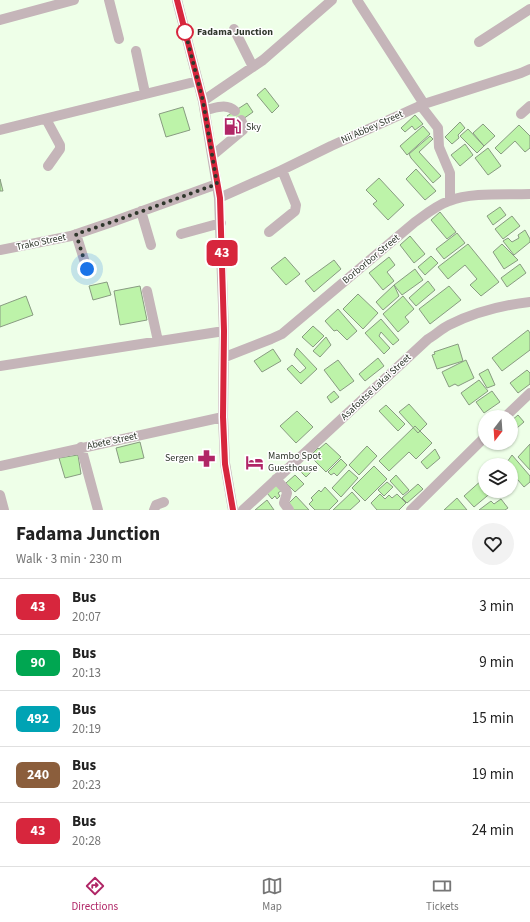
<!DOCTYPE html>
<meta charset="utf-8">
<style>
body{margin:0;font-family:"Source Sans 3",sans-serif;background:#f2f2f2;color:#222;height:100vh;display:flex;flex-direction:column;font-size:15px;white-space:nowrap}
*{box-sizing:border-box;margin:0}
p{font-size:13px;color:#767676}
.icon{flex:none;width:22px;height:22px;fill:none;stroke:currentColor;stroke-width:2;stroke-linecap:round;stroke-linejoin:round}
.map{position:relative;height:510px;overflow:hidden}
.panel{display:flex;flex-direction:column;background:#fff;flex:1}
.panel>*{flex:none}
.badge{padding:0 8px;border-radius:6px;font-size:14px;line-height:26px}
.needle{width:26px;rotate:197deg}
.controls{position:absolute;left:478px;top:410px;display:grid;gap:8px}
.controls a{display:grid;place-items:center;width:40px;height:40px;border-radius:50%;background:#fff;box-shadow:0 1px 3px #0004;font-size:20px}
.you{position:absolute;width:20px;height:20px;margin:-10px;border:3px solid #fff;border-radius:50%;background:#1a73e8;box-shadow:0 0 0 6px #1a73e833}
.map>.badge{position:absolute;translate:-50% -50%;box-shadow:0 0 0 2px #fff}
.round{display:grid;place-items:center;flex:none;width:42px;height:42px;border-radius:21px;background:#f2f2f2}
.summary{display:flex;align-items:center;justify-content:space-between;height:68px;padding:0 16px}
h1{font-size:19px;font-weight:700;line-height:30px}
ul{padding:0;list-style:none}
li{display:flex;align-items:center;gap:12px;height:56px;padding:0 16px;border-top:1px solid #e0e0e0}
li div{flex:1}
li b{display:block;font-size:15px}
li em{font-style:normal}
li .badge{min-width:44px;font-weight:700;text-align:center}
.menu{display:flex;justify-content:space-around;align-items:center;height:56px;border-top:1px solid #e0e0e0;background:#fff;font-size:11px;color:#767676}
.menu a{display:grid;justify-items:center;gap:2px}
.menu .selected{color:#b02666}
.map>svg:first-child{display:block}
.building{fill:#bdf3a9;stroke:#889b81}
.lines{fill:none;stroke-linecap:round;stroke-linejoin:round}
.minor{stroke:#c5b5b9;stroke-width:10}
.line-casing{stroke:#fff;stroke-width:9}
.line{stroke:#d7263d;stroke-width:6}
.walk{stroke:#2f372c;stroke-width:4;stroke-dasharray:0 7.2}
.stop-dot{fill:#fff;stroke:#d7263d;stroke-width:2}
.labels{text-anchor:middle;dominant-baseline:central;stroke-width:3;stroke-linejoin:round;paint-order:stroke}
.stop-label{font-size:10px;font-weight:bold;fill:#2f372c;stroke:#fff;text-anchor:start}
.poi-label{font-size:10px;fill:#2f372c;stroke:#fff;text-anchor:start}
.street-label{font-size:10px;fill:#2f372c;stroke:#fff}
</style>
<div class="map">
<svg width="530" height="510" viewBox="0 0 530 510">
<rect width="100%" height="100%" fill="#eeffe8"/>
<path class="building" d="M265 88 279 106 272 113 257 95Z
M247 103 253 112 233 126 227 116Z
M183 107 190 130 166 137 159 114Z
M415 115 423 124 415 130 412 126 405 132 401 128Z
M460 122 465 128 458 135 459 138 452 144 445 137Z
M483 124 495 136 484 146 473 133Z
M519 125 530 136V148L525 152 515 141 501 154 495 148Z
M423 126 430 134 407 155 400 146Z
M468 129 484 146 477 153 460 136Z
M430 136 433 139 419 152 441 176 433 183 411 158 409 154Z
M465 144 473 155 460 166 451 155Z
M488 148 501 166 488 175 475 158Z
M416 169 436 191 425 200 406 179Z
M379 178 404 205 388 220 373 204 377 201 366 190Z
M0 179 3 191H0Z
M500 207 506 215 493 225 487 216Z
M440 212 456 232 447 239 431 220Z
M512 216 520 226 503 239 495 229Z
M525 230 530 239V242L514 255 503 241 508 238 512 242 519 238 518 235Z
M457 233 465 243 444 259 436 249Z
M410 236 425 254 414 263 400 245Z
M468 244 499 282 481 296 470 285 477 279 465 265 448 279 438 267Z
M502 244 518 260 504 269 493 252Z
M431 256 438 263 425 275 418 267Z
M285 257 300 274 286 285 271 268Z
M389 257 395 265 387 272 394 281 383 290 369 273Z
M334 260 341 269 314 292 305 281Z
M520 264 526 273 507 287 501 278Z
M415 269 423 280 402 295 394 285Z
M428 281 435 290 416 306 409 298Z
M107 282 111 295 93 300 89 286Z
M394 285 399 296 383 310 376 302Z
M140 286 147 320 120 325 114 291Z
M449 286 461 300 430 324 419 309Z
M358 294 378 313 363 329 343 309Z
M26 296 33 315 0 327V306Z
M403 296 414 309 405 317 409 322 398 332 383 314Z
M338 309 357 331 347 340 337 330 334 331 325 321Z
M381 319 399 340 393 345 381 332 379 336 390 348 384 354 365 333Z
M313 326 324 336 313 347 302 337Z
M528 330 530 333V350L502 371 492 358Z
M326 337 331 345 320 357 313 351Z
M458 344 463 361 437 369 432 355 435 354 434 352Z
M297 348 317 369 301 384 287 369 292 365 300 373 306 368 294 355Z
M273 349 281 361 262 372 254 361Z
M378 358 384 366 365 381 359 374Z
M338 360 354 381 340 391 324 370Z
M466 360 474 378 458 386 455 384 449 387 442 372Z
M488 369 495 385 487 388 479 374Z
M527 370 530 373V384L518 393 510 383Z
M479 380 488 391 469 405 461 393Z
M334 391 339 397 331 403 327 397Z
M492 391 500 402 484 413 476 402Z
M409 404 427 424 418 433 399 412Z
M386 405 405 424 398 431 379 411Z
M297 411 313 427 296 443 280 426Z
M518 415 524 422 511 433V421Z
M415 426 432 443 416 459 409 452 389 471 379 461Z
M140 442 144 458 120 463 116 448Z
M326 443 341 457 326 472 310 456 318 448 319 449Z
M530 444V470L518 457Z
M367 446 377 456 359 475 349 465Z
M435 449 440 458 427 469 421 462Z
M78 455 81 474 65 478 59 458Z
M512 455 530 476V482L524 487 511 472V465H505Z
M341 459 347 465 337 476 334 473 331 475 328 472Z
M305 466 311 472 306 477 300 471Z
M374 466 387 479 365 501 352 488Z
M349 470 358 478 341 497 332 488Z
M295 475 304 484 295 492 286 483Z
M396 475 409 490 403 495 390 481Z
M483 479 485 480V491H493L474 507 464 496Z
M387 482 393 487 384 496 378 490Z
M277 484 282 490 278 493 280 496 277 499 275 496 272 499 267 493Z
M418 484 423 489 407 503 402 498Z
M325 487 338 501 329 510H315L309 504 313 500 311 498 319 490 321 492Z
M352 492 360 501 350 510H333Z
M380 494 385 499 389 495 392 498 397 494 406 503 399 510H377L371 503Z
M296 496 309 510H293L288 504Z
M457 498 467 510H444Z
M501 499 508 508 505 510H479L491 501 494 504Z
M267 500 274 510H255Z"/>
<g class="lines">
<path class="minor" d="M109 0 119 39
M177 0 203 101 219 198 224 331 223 417 225 463 233 510
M357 0 424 104
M0 20 74 0
M234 29 253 67
M479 42 530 9
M136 51 145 93
M203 101 263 60 332 0
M421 106 438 128 439 147 450 173V200
M205 110C216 108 226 103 235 111
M521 114 530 106
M46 119 60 145V149L48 166
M0 130 198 81
M213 155 243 130 244 127 241 120
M219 198 282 170 331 146 424 104 521 73 530 69
M141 211 151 245
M269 232 295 211 296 205 282 170
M76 234 87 269
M181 234 221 223
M0 250 71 236 112 222 217 184
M147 291 158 341
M225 357 271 339 282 334 415 222C426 214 437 205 449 201 472 192 505 195 530 194
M0 366 224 331
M505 417 530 393
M81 447 98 510
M0 466 223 417
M276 479 286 490 287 493 284 503 289 510
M0 495 4 510
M154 510 156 505 164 502
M243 510 428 339C435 335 441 329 449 325 473 313 503 305 530 302
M411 510 485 437"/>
</g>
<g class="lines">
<defs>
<path id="line" d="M177 0 203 101 220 198 224 331 223 417 225 464 233 510"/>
</defs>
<use href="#line" class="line-casing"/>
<use href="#line" class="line"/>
<path class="walk" d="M87 269 76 234 112 222 217 184 203 101 184 27 185 32"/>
</g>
<defs>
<symbol id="fuel-bare" viewBox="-9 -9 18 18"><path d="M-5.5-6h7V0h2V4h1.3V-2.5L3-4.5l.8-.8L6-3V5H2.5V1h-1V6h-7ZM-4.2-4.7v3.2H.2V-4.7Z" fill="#b02666" stroke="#fff" stroke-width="2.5" paint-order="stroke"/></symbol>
<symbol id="pharmacy-bare" viewBox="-9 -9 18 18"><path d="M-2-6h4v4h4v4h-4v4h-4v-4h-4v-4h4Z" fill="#b02666" stroke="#fff" stroke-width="2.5" paint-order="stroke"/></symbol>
<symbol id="hotel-bare" viewBox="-9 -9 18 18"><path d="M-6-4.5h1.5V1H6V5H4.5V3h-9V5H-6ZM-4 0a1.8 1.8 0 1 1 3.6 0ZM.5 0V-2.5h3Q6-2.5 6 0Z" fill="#b02666" stroke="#fff" stroke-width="2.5" paint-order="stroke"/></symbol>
</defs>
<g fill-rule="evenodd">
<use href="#fuel-bare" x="220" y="114" width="25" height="25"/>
<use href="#pharmacy-bare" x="194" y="446" width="25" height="25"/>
<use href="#hotel-bare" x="242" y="450" width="25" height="25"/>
</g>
<circle class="stop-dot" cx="185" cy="32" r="8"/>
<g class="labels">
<g class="stop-label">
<text x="197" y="32">Fadama Junction</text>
</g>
<g class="poi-label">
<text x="246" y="127">Sky</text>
<text x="268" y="456">Mambo Spot<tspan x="268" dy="12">Guesthouse</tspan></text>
<text x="194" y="458" text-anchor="end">Sergen</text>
</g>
<g class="street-label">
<text transform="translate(372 127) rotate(-24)">Nii Abbey Street</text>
<text transform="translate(41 242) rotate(-12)">Trako Street</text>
<text transform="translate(371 259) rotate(-40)">Borborbor Street</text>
<text transform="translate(376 387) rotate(-43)">Asafoatse Lakai Street</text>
<text transform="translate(112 441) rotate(-12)">Abete Street</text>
</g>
</g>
</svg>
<div class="controls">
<a><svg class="needle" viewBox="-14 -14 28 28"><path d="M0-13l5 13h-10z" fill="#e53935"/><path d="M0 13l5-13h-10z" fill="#767676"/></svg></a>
<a><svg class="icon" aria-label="layers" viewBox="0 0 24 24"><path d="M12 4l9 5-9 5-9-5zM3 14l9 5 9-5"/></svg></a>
</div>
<div class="you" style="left:87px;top:269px"></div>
<b class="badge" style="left:222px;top:253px;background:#d7263d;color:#fff">43</b>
</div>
<section class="panel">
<div class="summary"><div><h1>Fadama Junction</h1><p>Walk · 3 min · 230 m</p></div><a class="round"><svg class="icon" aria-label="heart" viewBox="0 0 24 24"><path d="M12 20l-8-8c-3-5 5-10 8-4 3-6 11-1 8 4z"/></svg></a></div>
<ul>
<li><span class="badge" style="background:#d7263d;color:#fff">43</span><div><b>Bus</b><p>20:07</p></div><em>3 min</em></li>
<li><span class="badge" style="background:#00a651;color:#fff">90</span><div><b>Bus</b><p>20:13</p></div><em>9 min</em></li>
<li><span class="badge" style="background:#00a3b4;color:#fff">492</span><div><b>Bus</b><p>20:19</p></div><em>15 min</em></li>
<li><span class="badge" style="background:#8b5e3c;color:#fff">240</span><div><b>Bus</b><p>20:23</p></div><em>19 min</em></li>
<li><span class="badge" style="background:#d7263d;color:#fff">43</span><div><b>Bus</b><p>20:28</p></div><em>24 min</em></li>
</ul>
</section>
<nav class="menu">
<a class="selected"><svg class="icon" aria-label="directions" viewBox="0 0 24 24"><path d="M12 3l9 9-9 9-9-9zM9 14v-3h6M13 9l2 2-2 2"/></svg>Directions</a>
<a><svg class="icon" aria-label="map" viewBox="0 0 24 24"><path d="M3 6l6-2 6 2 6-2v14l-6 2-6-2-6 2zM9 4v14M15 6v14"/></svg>Map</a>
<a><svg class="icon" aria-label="tickets" viewBox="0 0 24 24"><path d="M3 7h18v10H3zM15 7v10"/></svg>Tickets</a>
</nav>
